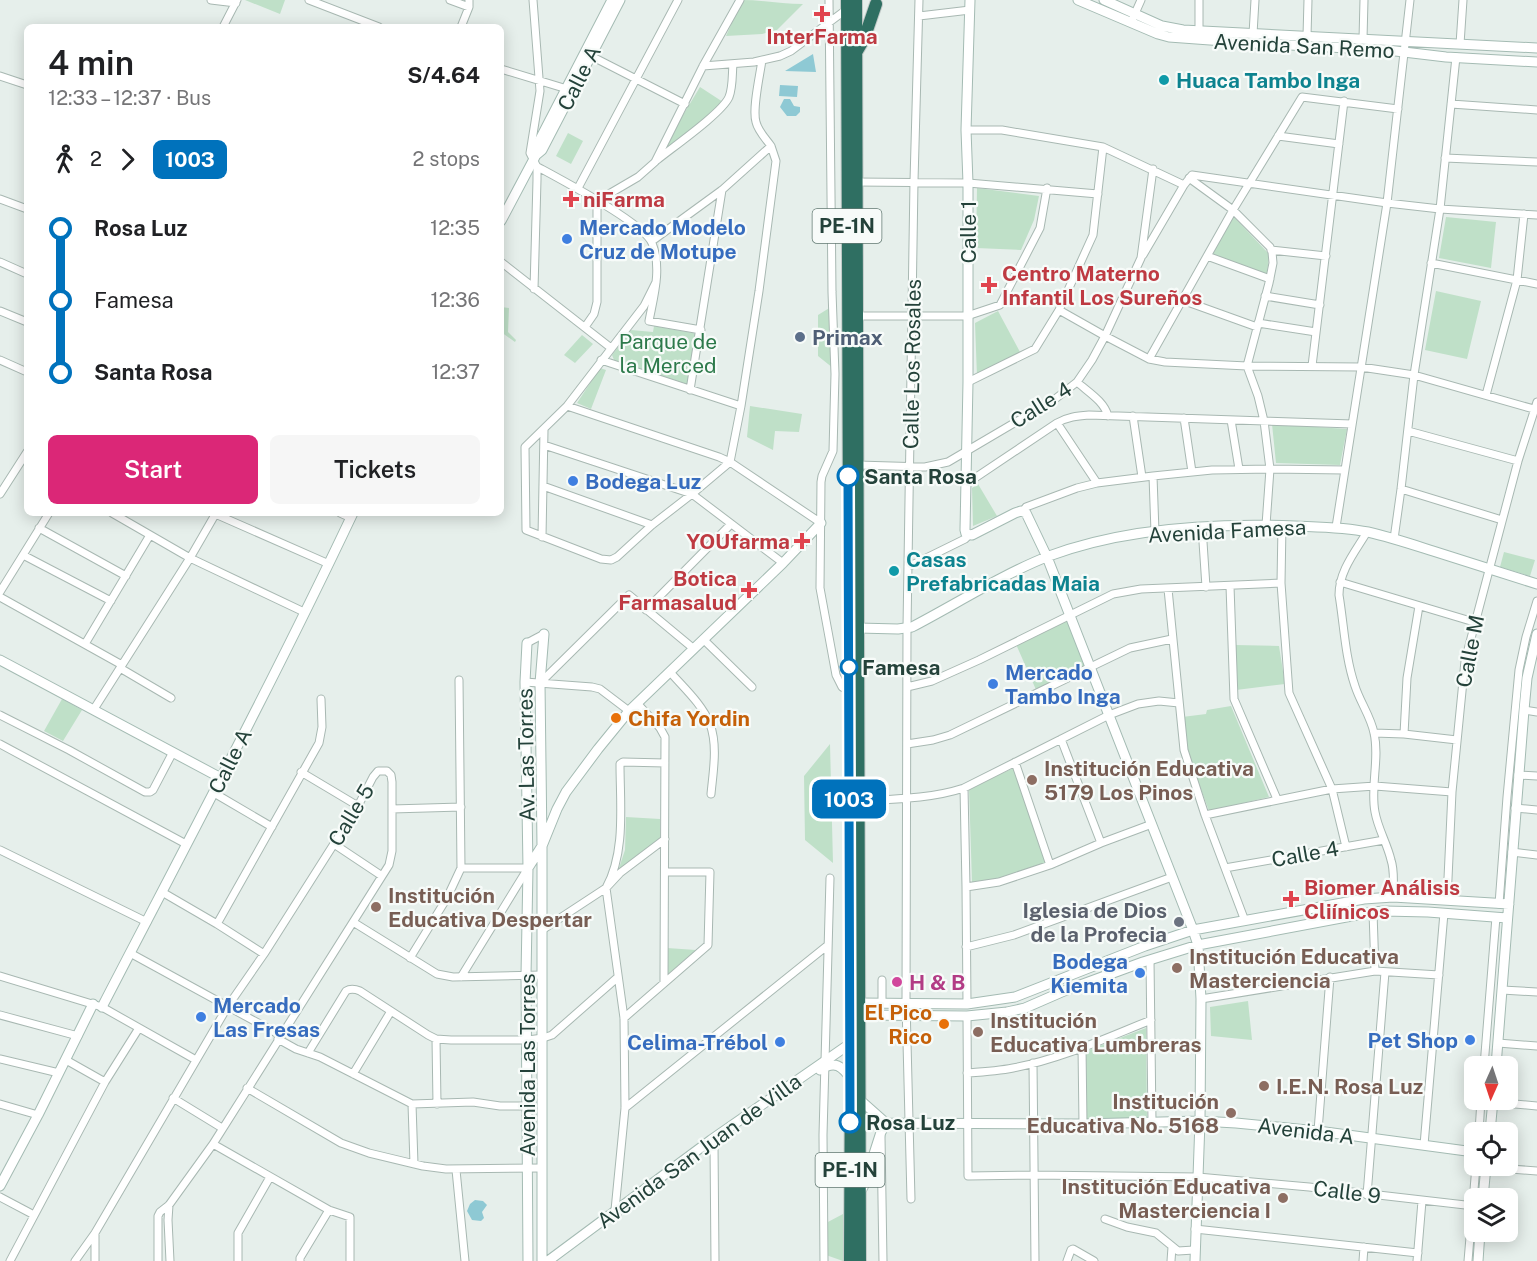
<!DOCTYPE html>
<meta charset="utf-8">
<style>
body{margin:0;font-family:"Public Sans",sans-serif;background:#f6f6f6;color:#202124;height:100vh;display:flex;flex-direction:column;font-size:22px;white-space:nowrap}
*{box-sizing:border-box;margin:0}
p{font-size:20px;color:#757577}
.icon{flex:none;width:33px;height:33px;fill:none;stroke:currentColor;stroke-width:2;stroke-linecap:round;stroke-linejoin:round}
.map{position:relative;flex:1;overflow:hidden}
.sheet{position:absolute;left:24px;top:24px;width:480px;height:492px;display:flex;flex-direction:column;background:#fff;border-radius:9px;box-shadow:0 3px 15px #0003}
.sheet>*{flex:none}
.badge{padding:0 12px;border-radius:9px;font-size:21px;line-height:39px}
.needle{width:39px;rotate:183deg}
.buttons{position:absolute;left:1464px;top:1056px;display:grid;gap:12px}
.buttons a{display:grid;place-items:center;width:54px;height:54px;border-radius:9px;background:#fff;box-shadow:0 3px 15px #0003;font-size:30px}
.map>.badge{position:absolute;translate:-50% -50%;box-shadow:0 0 0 3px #fff}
.legs{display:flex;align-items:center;gap:9px;height:66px;padding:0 24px;font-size:20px}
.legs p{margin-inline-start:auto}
.summary{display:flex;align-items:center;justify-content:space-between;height:102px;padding:0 24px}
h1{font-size:33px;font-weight:600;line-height:45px}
.button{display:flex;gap:12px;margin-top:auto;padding:12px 24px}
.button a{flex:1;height:69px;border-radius:9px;background:#db2777;color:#fff;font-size:24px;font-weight:600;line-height:69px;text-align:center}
.button a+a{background:#f6f6f6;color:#202124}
ul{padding:0 24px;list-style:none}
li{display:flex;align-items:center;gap:21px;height:72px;font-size:22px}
li i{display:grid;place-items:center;width:9px;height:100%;margin:0 8px;background:currentColor}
li i::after{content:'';width:15px;height:15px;margin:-8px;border:4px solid;border-radius:50%;background:#fff}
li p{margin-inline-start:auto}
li:first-child i{background:linear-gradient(#0000 50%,currentColor 0)}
li:last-child i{background:linear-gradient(currentColor 50%,#0000 0)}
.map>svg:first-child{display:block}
.green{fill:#bfe0c8}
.water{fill:#8ec9d4}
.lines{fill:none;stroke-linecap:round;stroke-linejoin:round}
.street-casing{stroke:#a8b8b2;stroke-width:9}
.secondary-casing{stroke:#a4bbb3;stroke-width:11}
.highway-casing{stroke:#c2cac8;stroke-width:14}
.street{stroke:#fff;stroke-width:7}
.secondary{stroke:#fff;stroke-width:9}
.highway{stroke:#2f6f62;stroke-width:12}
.line-1-casing{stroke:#fff;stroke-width:14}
.line-1{stroke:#0072bc;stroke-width:9}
.health-dot{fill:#e0444e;stroke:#f7fbf9;stroke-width:2}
.culture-dot{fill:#0f9aa8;stroke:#f7fbf9;stroke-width:2}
.shop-dot{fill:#3f7fe0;stroke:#f7fbf9;stroke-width:2}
.service-dot{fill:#5c6f8a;stroke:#f7fbf9;stroke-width:2}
.stop-1-dot{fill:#fff;stroke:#0072bc;stroke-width:3}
.food-dot{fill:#e8710a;stroke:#f7fbf9;stroke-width:2}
.education-dot{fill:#8d6e63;stroke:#f7fbf9;stroke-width:2}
.worship-dot{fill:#6b7280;stroke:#f7fbf9;stroke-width:2}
.hotel-dot{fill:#d1479c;stroke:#f7fbf9;stroke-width:2}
.labels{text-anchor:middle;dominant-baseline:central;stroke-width:4.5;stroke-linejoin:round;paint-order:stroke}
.shield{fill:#f7fbf9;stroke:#637a73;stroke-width:1.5}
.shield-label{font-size:20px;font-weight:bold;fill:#24423a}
.health-label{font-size:21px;font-weight:bold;fill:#be3a42;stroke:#f7fbf9;text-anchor:start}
.street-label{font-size:21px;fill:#24423a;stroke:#f7fbf9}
.culture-label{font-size:21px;font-weight:bold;fill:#0d838f;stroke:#f7fbf9;text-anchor:start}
.shop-label{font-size:21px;font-weight:bold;fill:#366cbe;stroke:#f7fbf9;text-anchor:start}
.service-label{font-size:21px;font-weight:bold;fill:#4e5e75;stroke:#f7fbf9;text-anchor:start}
.park-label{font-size:21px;fill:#2d7a4b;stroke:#f7fbf9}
.stop-label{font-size:21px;font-weight:bold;fill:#24423a;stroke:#f7fbf9;text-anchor:start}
.food-label{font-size:21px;font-weight:bold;fill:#c56008;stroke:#f7fbf9;text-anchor:start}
.education-label{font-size:21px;font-weight:bold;fill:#785e54;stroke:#f7fbf9;text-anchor:start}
.worship-label{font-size:21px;font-weight:bold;fill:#5b616d;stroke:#f7fbf9;text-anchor:end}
.hotel-label{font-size:21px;font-weight:bold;fill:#b23c85;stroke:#f7fbf9;text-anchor:start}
</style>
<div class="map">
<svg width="1537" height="1261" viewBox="0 0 1537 1261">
<rect width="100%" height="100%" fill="#e6efeb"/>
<path class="green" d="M245 0H285L280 14Z
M742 0C763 0 783 4 803 4L777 30 762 34 726 36Z
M700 87 723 102 667 151 663 148Z
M568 133 583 141 571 164 556 156Z
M977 188 1039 196 1034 220 1021 250 976 248Z
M1233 216 1269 254 1267 276 1212 255Z
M1446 217 1496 222 1491 268 1439 258Z
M1436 291 1481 301 1467 359 1425 350Z
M501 307 509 308 508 332 516 340 515 342 501 332Z
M831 307 833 368 818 356V315Z
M998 311 1020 352 977 377 975 323Z
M654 326 698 334 690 385 614 360 612 355 631 330 653 332Z
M582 335 593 344 575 363 564 355Z
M600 368 606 370 591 409 577 403Z
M750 406 802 414 799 432 775 431 773 450 747 437Z
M1272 424 1347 429 1340 465 1276 463Z
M978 484 997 516 973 526 972 488Z
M1504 552 1535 560 1530 576 1500 567Z
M1069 615 1089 666 1037 692 1015 642Z
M1235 645 1279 646 1285 684 1236 690Z
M62 699 82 710 63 741 44 731Z
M1231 706 1269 797 1209 811 1185 746 1182 717 1206 714 1207 710Z
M830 744 833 863 805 840 804 776Z
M1014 768 1047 862 999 878 972 883 969 788Z
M626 817 660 819V840L618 871 625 850Z
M667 948 696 950 667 975Z
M1248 1001 1252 1040 1211 1036 1210 1007Z
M1146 1028 1147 1118 1087 1121 1086 1051Z
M843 1214V1261L826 1255V1223Z"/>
<path class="water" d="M813 54 816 72 785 71Z
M780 85 798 86 797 97 779 96Z
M784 99H790L794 106 800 107V112L796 116H787L780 107Z
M475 1200 483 1201 487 1205 482 1212 484 1218 481 1221 472 1220 467 1211 470 1204Z"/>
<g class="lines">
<defs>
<path id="street" d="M211 0 236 3
M309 0 379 27
M450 0 469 7
M533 0 540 91 530 153 537 167V180L534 289
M829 0 832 292 835 374 833 451 822 476 821 482 820 588 836 675 842 687 849 691
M919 16 970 10
M1133 18 1141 0
M223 27 237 0
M461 27 469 7V0
M1199 31V0
M1253 34 1255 0
M1307 36 1308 0
M1363 39 1364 0
M1460 44 1463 0
M591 56 685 104
M703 66 754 62 780 56 791 51 847 9
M501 69 567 89
M0 76 27 85
M1451 104 1537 110
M966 130H1002L1103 147 1184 185
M1278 136 1339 144
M1445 158 1537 162
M657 160C673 147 722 113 729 97 733 87 732 74 733 64
M536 166C558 178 644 223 652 243 662 268 654 295 649 321L701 330
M1189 178 1233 210 1270 247 1272 252 1273 263 1269 283 1247 366 1258 396 1264 421 1270 469 1266 525
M856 182 968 183 1098 194
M578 188 678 0
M0 199 27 209
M652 241 722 190 771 146C766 139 758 131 756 122 752 109 760 75 762 60
M1271 250 1326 256
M1143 255 1184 185 1192 175 1387 203 1440 209 1537 215
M1207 256 1270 279
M0 262 27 274
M501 262 611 348
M1431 263 1537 284
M656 282 644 306 567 406 525 447 526 530 601 559 611 560 617 557 652 525 692 494 730 462 741 406 759 291 776 161 771 146
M1265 296 1320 305
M1182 300 1257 327
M1059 310 1105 336 1149 359 1165 362 1247 366 1361 367 1414 375 1537 410
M0 311 27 322
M857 316H967L1000 305 1040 228 1047 188
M1258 323 1316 332
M585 327 594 314 597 302V201L638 177 655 162 703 66 740 0
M1149 359 1233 210 1302 97 1398 109
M0 360 27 372
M601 360 741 406
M1312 366 1344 101
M968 382 1035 349 1059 310 1093 235 1103 147
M1077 382C1088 392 1104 401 1108 416
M690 390 722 190
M1486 395 1517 280 1524 214
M567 406 719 457 730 462 821 523
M1133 416 1142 477
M1184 418 1192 472
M1231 420 1239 469
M1057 423 1097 483
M1408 431 1518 461
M544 445 692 494 783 563
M858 465 925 467 948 462 1055 399 1077 382 1092 360 1105 336 1141 258 1153 169
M1153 476 1155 532
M966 484 1057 423C1067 417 1077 416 1089 415L1352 424
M543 486 652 525
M1401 489 1502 520
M0 494 27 452
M1023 511 1026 507 1077 488 1097 483 1153 476 1212 470 1270 469 1345 470
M112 513 190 558 304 612
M213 513 329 564
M340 513 351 518
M1282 525 1281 583 1289 693 1332 789 1346 847
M1202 527 1206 587
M1336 527 1387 203 1410 0
M39 528 126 576
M1367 532C1355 552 1339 571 1339 595 1344 625 1345 657 1355 686 1360 702 1371 717 1374 733 1380 759 1370 786 1375 812 1378 829 1387 843 1391 860 1395 872 1393 884 1393 897
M542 537 544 430
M1394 539 1401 489 1414 375 1440 209 1456 57
M23 555 111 601
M908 567 965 539 969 535
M1340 582 1474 622
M1230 586 1234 699 1277 799
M1168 589 1184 750 1205 815 1245 921
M0 592 49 513
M0 597 122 665
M646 610 731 524
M704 640 752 687
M527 643 544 634
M85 644 150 535
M120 668 171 698
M670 672C684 688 702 704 710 724 718 746 713 772 711 794
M525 682 592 687 600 689 629 711
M540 683 629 595 694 649
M907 687 932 681 979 660 1113 594 1141 589 1281 583
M637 703 660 728 665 737 664 982
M94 709 190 558 216 513
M1524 710 1537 712
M0 715 69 750 145 792H150L153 790 173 752
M1374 733 1404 734 1457 740
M1404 734 1407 678 1419 606
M1061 739 1101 843
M0 744 186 844
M907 744 933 740 950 735 1130 648 1172 639
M1015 762 1050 865
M301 772 358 806
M1518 775 1537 776
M964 788 966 887 967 1004
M214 793 272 827
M858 801C894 799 930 799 964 788L1109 715 1138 704 1159 701 1179 703
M1515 808 1537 810
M392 809 461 807
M1205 815 1332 789 1375 786 1452 792
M334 844 382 876
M0 850 147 922
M1512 852 1537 855
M461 868H528
M1225 868 1384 840
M966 887 999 882 1050 865 1101 843 1152 824
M162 892 217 924 264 954
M1447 900 1452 792 1465 661 1518 461 1537 402
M1499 904 1507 797 1519 670 1526 637 1537 601
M1373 912 1375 971
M353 922 437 974 453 977 542 975
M217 924 319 743 322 727 321 699
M542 930 606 888 620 873 665 839
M966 947 1014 935 1172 877
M130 953 280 1035
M410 958 447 898 461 868 459 680
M1150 960 1152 1122
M0 976 102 1007 196 1060
M461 977 528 868
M1502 990 1537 992
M1201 999 1375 971 1439 975
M882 1003V980
M0 1015 78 1036
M967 1016 968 1176 1033 1175 1198 1177 1309 1187 1474 1206
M624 1018 708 945 710 872H665
M278 1039 296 1049 320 1057 412 1104 414 1164
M436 1039 437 1104
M1498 1043 1537 1046
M1082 1047 1083 1124
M308 1053 346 991C351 988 355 989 360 991L428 1035 436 1039 451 1040H528L543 1038 552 1035 618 977
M0 1059 59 1073
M66 1060 105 1082
M1033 1063 1035 1261
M1484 1066 1496 917
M967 1073C982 1072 998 1071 1013 1068 1061 1059 1106 1038 1151 1020
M353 1074 391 1011
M247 1088 341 1143 369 1153 423 1166 446 1169 542 1168
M173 1098 222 1128
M1493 1102 1537 1106
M0 1104 38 1115
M412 1104 473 1102 500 1106H528
M625 1108 828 945
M1318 1131 1330 977
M1479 1132 1481 1100
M881 1137 883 1261
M711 1140 714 1144 715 1261
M213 1144 329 1210 350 1217V1261
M1424 1145 1444 913
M1486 1167 1537 1171
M456 1170 465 1261
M1367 1195 1385 972
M0 1197 34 1215
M911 1199 906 1003 907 628 914 181 919 0
M169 1205 168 1220 170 1261
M617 1215 615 1210 625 1108 624 1018 606 888C626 852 620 804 620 764L623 762 665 763
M1105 1219 1127 1227 1156 1233 1178 1251 1194 1250
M1195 1229 1418 1253
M95 1233V1261
M10 1261 105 1082 139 1028
M75 1261 95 1233 228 1006 264 954 358 806 373 777 378 771H387L391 775 392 782V851L389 865 213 1144 169 1205 160 1212 158 1216V1261
M238 1261V1233L270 1177
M300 1261V1258L329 1210
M824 1261 823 1135 830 878
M1067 1261 1071 1250 1073 1249 1094 1261
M1171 1261 1172 1247
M1363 1261 1364 1247
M1417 1261 1422 1201
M1468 1261 1476 1166"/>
<path id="secondary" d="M970 0 966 130 968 183V382L965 530 966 534 972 535 1015 513 1021 511 1026 513 1047 557 1193 930 1198 945 1201 999 1200 1121 1195 1261
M1078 0 1158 34 1169 37 1251 43 1387 50 1446 57 1537 62
M1104 0 1162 26 1183 30 1537 48
M536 155 542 150 620 0
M501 221 536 155V147L612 0
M858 628 898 629 912 627C956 604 1003 574 1049 556 1124 528 1216 523 1295 526 1320 527 1344 527 1368 532 1390 537 1411 544 1433 551 1468 562 1502 573 1537 584
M527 643 525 682 528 868 526 975 528 1261
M0 660 221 778
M528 868 542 846 557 809 566 792 598 749 629 711 783 563 821 523
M860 1003 967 1004 1015 997 1145 946 1193 930 1364 899 1393 897 1509 904
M102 1007C187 843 274 680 353 513
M859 1015 967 1016 1007 1012 1025 1008 1064 991 1143 962 1198 945 1373 912 1384 911 1428 912 1507 918
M1496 1066 1524 710 1527 678 1537 634
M820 1070C835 1060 842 1066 851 1079
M859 1099 886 1123 1083 1124 1200 1121 1236 1123 1318 1131 1474 1152
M1490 1132 1493 1100
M0 1186 38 1115 93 1004
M862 1189 864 1185 881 1132 886 1123
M1483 1198 1486 1166
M542 1261V846L540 683 544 634
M548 1261 711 1140 851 1043
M1478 1261 1480 1232"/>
<path id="highway" d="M847 0 851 1043 850 1261
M856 0 860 1261
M857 51 864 39 876 4"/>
</defs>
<use href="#street" class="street-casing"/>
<use href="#secondary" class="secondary-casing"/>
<use href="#highway" class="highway-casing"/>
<use href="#street" class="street"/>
<use href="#secondary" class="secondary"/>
<use href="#highway" class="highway"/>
</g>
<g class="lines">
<defs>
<path id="line-1" d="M848 476 850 1122"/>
</defs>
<use href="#line-1" class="line-1-casing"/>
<use href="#line-1" class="line-1"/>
</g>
<g class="health-dot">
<path d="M819 5h6v6h6v6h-6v6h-6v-6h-6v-6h6z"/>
<path d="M568 190h6v6h6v6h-6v6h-6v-6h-6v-6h6z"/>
<path d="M986 276h6v6h6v6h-6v6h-6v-6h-6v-6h6z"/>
<path d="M799 532h6v6h6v6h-6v6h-6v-6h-6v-6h6z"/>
<path d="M746 581h6v6h6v6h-6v6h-6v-6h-6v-6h6z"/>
<path d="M1288 890h6v6h6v6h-6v6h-6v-6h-6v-6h6z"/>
</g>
<g class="culture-dot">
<circle cx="1164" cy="80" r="6"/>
<circle cx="894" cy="571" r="6"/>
</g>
<g class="shop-dot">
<circle cx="567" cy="239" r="6"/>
<circle cx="573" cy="481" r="6"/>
<circle cx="993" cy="684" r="6"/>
<circle cx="1140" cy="973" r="6"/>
<circle cx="201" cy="1017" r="6"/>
<circle cx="1470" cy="1040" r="6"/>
<circle cx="780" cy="1042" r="6"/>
</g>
<circle class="service-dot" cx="800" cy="337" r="6"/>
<g class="stop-1-dot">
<circle cx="848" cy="476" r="10"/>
<circle cx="849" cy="667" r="8"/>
<circle cx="850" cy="1122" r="10"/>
</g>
<g class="food-dot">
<circle cx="616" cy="718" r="6"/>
<circle cx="944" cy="1024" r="6"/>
</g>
<g class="education-dot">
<circle cx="1032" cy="780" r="6"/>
<circle cx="376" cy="907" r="6"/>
<circle cx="1177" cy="968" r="6"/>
<circle cx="978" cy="1032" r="6"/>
<circle cx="1264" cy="1086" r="6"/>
<circle cx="1231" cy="1113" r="6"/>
<circle cx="1283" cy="1198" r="6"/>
</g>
<circle class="worship-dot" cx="1179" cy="922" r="6"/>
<circle class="hotel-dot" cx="897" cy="982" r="6"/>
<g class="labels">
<g class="shield">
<rect x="812.5" y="209" width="69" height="34" rx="4.5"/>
<rect x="815.5" y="1153" width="69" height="34" rx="4.5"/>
</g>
<g class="shield-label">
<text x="847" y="226">PE-1N</text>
<text x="850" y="1170">PE-1N</text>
</g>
<g class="health-label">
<text x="822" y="36" text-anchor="middle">InterFarma</text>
<text x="583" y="199">niFarma</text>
<text x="1002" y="273">Centro Materno<tspan x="1002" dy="24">Infantil Los Sureños</tspan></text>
<text x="790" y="541" text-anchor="end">YOUfarma</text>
<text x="737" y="578" text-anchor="end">Botica<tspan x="737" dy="24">Farmasalud</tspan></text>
<text x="1304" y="887">Biomer Análisis<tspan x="1304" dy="24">Cliínicos</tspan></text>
</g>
<g class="street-label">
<text transform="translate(1304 46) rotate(3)">Avenida San Remo</text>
<text transform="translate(579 78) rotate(-63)">Calle A</text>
<text transform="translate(968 232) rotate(-90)">Calle 1</text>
<text transform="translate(912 364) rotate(-89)">Calle Los Rosales</text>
<text transform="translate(1041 405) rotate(-32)">Calle 4</text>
<text transform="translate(1227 531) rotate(-3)">Avenida Famesa</text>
<text transform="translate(1470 651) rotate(-79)">Calle M</text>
<text transform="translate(526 755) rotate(-91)">Av. Las Torres</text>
<text transform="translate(230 761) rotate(-63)">Calle A</text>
<text transform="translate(351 815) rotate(-59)">Calle 5</text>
<text transform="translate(1305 854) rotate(-10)">Calle 4</text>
<text transform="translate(527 1065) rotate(-90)">Avenida Las Torres</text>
<text transform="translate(1306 1131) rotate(7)">Avenida A</text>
<text transform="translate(699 1151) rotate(-36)">Avenida San Juan de Villa</text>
<text transform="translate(1347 1192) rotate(7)">Calle 9</text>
</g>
<g class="culture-label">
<text x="1176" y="80">Huaca Tambo Inga</text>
<text x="906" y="559">Casas<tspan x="906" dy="24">Prefabricadas Maia</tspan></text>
</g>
<g class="shop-label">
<text x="579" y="227">Mercado Modelo<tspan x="579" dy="24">Cruz de Motupe</tspan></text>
<text x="585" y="481">Bodega Luz</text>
<text x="1005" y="672">Mercado<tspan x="1005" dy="24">Tambo Inga</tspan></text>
<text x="1128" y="961" text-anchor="end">Bodega<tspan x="1128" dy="24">Kiemita</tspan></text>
<text x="213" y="1005">Mercado<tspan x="213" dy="24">Las Fresas</tspan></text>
<text x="1458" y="1040" text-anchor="end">Pet Shop</text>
<text x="768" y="1042" text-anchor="end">Celima-Trébol</text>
</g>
<g class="service-label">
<text x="812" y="337">Primax</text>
</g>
<g class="park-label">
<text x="668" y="341">Parque de<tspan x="668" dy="24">la Merced</tspan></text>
</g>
<g class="stop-label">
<text x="864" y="476">Santa Rosa</text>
<text x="862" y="667">Famesa</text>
<text x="866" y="1122">Rosa Luz</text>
</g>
<g class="food-label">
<text x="628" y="718">Chifa Yordin</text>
<text x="932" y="1012" text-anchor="end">El Pico<tspan x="932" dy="24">Rico</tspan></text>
</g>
<g class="education-label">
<text x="1044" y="768">Institución Educativa<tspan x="1044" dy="24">5179 Los Pinos</tspan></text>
<text x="388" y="895">Institución<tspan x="388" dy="24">Educativa Despertar</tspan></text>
<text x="1189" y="956">Institución Educativa<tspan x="1189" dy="24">Masterciencia</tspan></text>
<text x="990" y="1020">Institución<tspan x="990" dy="24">Educativa Lumbreras</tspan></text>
<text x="1276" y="1086">I.E.N. Rosa Luz</text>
<text x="1219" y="1101" text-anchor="end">Institución<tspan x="1219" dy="24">Educativa No. 5168</tspan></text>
<text x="1271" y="1186" text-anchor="end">Institución Educativa<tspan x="1271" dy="24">Masterciencia I</tspan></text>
</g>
<g class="worship-label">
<text x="1167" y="910">Iglesia de Dios<tspan x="1167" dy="24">de la Profecia</tspan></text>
</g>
<g class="hotel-label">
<text x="909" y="982">H &amp; B</text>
</g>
</g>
</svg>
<div class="buttons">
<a><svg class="needle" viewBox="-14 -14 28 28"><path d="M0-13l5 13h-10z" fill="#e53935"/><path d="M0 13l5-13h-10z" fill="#757577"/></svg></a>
<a><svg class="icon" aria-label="locate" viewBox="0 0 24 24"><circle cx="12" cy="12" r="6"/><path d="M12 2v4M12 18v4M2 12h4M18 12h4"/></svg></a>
<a><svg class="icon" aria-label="layers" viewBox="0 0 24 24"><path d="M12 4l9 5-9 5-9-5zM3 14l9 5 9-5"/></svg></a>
</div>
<b class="badge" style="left:849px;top:799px;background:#0072bc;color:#fff">1003</b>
<section class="sheet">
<div class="summary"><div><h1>4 min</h1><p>12:33 – 12:37 · Bus</p></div><b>S/4.64</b></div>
<div class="legs"><svg class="icon" aria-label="walk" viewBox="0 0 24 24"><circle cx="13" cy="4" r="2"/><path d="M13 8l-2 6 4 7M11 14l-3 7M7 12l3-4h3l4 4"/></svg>2<svg class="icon" aria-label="forward" viewBox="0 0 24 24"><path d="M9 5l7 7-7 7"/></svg><b class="badge" style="background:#0072bc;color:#fff">1003</b><p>2 stops</p></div>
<ul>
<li><i style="color:#0072bc"></i><b>Rosa Luz</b><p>12:35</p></li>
<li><i style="color:#0072bc"></i><span>Famesa</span><p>12:36</p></li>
<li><i style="color:#0072bc"></i><b>Santa Rosa</b><p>12:37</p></li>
</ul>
<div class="button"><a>Start</a><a>Tickets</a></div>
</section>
</div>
